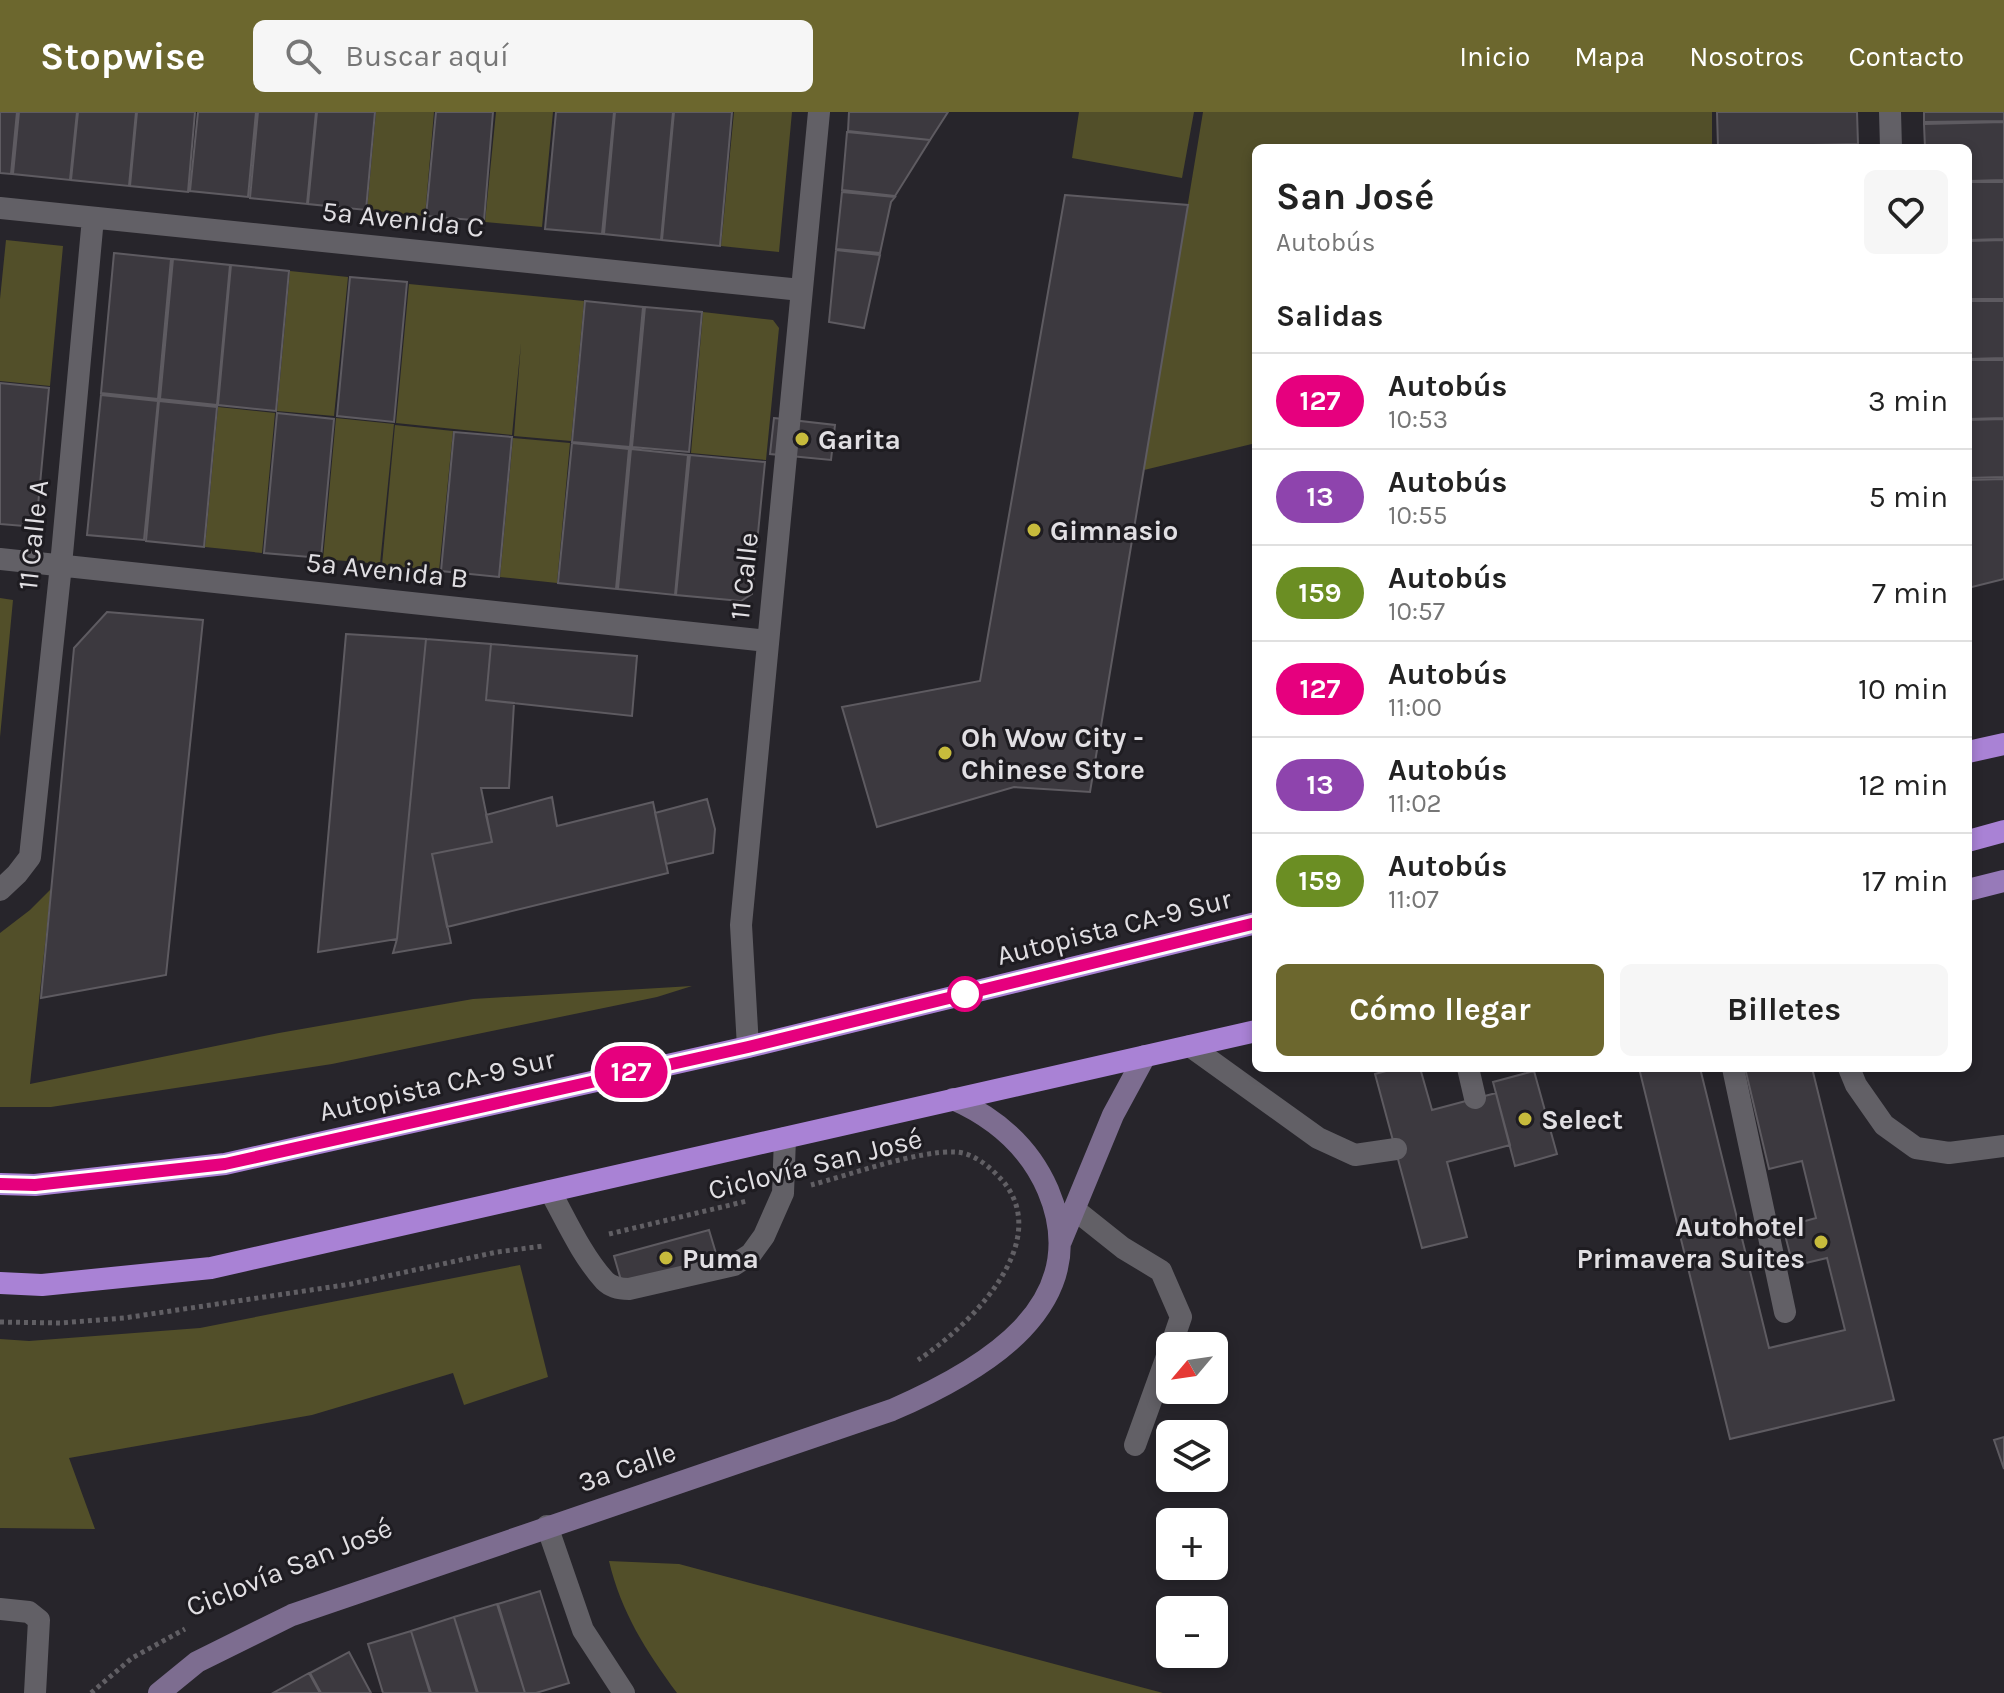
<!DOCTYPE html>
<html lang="es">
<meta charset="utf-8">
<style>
body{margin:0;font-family:Karla,sans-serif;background:#f6f6f6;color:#222;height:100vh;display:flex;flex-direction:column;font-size:30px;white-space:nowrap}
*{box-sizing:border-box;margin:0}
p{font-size:26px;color:#767676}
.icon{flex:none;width:44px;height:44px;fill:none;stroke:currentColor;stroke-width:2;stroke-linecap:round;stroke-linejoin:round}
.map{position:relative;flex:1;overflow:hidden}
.sheet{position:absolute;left:1252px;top:32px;width:720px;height:928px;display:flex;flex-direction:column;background:#fff;border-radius:12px;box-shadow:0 4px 12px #0003}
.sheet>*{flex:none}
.badge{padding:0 16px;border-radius:26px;font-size:28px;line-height:52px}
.needle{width:52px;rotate:241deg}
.fabs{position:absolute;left:1156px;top:1220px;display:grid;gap:16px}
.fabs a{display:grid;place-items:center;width:72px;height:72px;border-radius:12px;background:#fff;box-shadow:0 4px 12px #0003;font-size:40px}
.map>.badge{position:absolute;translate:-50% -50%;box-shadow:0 0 0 4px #fff}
h2{padding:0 24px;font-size:30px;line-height:72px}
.round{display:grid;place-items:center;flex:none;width:84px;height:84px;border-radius:12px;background:#f6f6f6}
.headline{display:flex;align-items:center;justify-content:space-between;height:136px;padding:0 24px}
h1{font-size:38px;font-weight:700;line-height:60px}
.button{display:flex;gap:16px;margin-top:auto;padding:16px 24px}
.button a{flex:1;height:92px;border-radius:12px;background:#6c672e;color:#fff;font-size:32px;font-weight:700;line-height:92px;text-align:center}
.button a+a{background:#f6f6f6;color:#222}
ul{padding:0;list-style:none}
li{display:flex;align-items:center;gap:24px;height:96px;padding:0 24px;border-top:2px solid #e0e0e0}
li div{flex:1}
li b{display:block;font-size:30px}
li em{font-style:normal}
li .badge{min-width:88px;font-weight:700;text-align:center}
header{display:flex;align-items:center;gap:48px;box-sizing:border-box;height:112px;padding:0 40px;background:#6c672e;color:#fff}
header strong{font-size:38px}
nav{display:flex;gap:44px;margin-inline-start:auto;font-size:28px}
.search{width:560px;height:72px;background:#f6f6f6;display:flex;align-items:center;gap:20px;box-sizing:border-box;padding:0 28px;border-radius:12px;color:#767676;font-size:30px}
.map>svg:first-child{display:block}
.green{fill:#524f29}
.building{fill:#3c393f;stroke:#5e5b61;stroke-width:2}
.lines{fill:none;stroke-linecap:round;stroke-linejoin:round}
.path{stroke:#615f64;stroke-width:5;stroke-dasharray:4 4;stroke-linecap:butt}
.service{stroke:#626066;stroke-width:22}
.minor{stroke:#626066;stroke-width:22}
.secondary{stroke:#7d6d90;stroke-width:22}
.primary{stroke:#977ab9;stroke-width:22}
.trunk{stroke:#a982d5;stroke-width:22}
.line-casing{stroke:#fff;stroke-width:18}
.line{stroke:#e6007e;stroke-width:12}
.poi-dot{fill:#c7bb3c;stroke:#1e1c21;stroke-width:3}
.stop-dot{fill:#fff;stroke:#e6007e;stroke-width:4}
.labels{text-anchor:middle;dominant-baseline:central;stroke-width:6;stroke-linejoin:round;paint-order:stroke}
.street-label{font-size:28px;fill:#e1dfe3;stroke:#1e1c21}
.poi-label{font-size:28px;font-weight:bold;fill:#e1dfe3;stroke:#1e1c21;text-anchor:start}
</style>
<header>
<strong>Stopwise</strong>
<div class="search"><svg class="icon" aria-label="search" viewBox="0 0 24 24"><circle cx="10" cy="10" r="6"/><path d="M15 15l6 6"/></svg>Buscar aquí</div>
<nav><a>Inicio</a><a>Mapa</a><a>Nosotros</a><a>Contacto</a></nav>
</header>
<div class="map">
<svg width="2004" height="1581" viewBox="0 0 2004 1581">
<rect width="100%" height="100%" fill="#27252b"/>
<path class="green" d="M376 0H434L425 104 367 98Z
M496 0H553L542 115 485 110Z
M734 0H792L779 140 721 134Z
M1079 0H1194L1182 66 1072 46Z
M1203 0H1712V36H1256V331L1144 358Z
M6 128 63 134 50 274 0 269V187Z
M290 159 348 165 334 304 277 299Z
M409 172 584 189 571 329 514 324 521 231 512 323 396 311Z
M703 200 773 208 779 216 766 348 691 341Z
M218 295 275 301 262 441 205 435Z
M336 306 394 312 380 452 323 447Z
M395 313 453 319 439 459 382 453Z
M513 326 570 331 557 471 500 465Z
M0 486 13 488 0 625Z
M51 777 30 972 279 921 473 887 692 874 657 885 332 952 51 995H0V821L30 798Z
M520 1153 548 1265 464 1293 453 1261 312 1303 69 1346 95 1417 0 1416V1227L29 1229 200 1216Z
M609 1449 679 1452 1163 1581H677C646 1539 621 1500 609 1449Z"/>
<path class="building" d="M0 0H17L11 62 0 61Z
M19 0H77L70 68 13 62Z
M78 0H136L129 74 71 68Z
M137 0H195L188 80 130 74Z
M198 0H256L248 85 190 79Z
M258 0H316L307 92 250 86Z
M317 0H375L366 98 308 92Z
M436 0H493L484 109 426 104Z
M556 0H614L602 122 545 117Z
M615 0H673L661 128 604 122Z
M674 0H732L720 134 662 128Z
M849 0H948L930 28 848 19Z
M1717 0H1857L1858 32 1718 35Z
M1924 0H2004V9L1924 10Z
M2004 10V68L1968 69V36H1925L1924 12Z
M847 20 930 28 895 84 842 78Z
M1858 33V36H1718V35Z
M1968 70H2004V127L1968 128Z
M842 80 895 85 891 90 880 141 836 137Z
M1065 83 1188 93 1090 680 1014 675 877 715 842 595 980 569Z
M2004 128V187H1968V129Z
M836 138 880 143 864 216 829 210Z
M114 141 171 147 158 287 101 281Z
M173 147 230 153 217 293 160 287Z
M231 153 289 159 276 299 218 293Z
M350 165 407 170 394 310 337 304Z
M585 189 643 195 630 335 572 330Z
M1968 189H2004V246L1968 247Z
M645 195 702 200 689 340 632 335Z
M1968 248H2004V306L1968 307Z
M0 271 49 276 36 415 0 412Z
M101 283 158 289 144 428 87 423Z
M159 289 217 295 204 435 146 429Z
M277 301 334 307 321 446 264 441Z
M774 306 835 313 831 348 770 342Z
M2004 307V365L1968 366V308Z
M454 320 512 325 499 465 441 459Z
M572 331 629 337 616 477 558 471Z
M631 337 688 343 675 483 618 477Z
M690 343 765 350 752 482 741 489 676 483Z
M2004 367V467L1968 476V368Z
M107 500 203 508 166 863 41 886 74 536Z
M346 522 426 527 397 827 318 840Z
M426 527 491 532 486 588 514 591 509 676H481L492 730 432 742 451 831 393 841 397 827Z
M491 532 637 544 632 604 486 588Z
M552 685 557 714 653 690 668 761 447 815 432 742 492 730 486 703Z
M707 687 715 717 713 741 666 752 655 701Z
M1397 956H1420L1432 998 1496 981 1510 1033 1447 1050 1467 1125 1422 1136 1375 962Z
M1639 956H1700L1769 1236 1845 1218 1827 1146 1793 1154 1783 1115 1816 1106 1802 1049 1769 1057 1745 956H1812L1894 1288 1730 1327Z
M1534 959 1557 1042 1515 1054 1493 970Z
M709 1118 718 1148 623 1175 614 1144Z
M2004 1325V1357L1994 1328Z
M540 1479 569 1571 536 1581H525L498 1492Z
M497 1492 525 1581H478L454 1505Z
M454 1505 477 1581H431L411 1519Z
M411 1519 430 1581H383L368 1532Z
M349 1540 371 1581H321L310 1561Z
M309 1561 320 1581H273Z"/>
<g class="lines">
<path class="path" d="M811 1073C849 1063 919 1038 956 1040 974 1041 990 1055 1002 1068 1056 1131 967 1216 918 1248
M609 1122 747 1089
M0 1210 60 1211 124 1206 351 1172 497 1140 544 1134
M91 1581 132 1546 185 1517"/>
<path class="service" d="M1190 934 1318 1026 1355 1043 1396 1037
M1468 956 1475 986
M1733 956 1785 1200
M1849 956 1856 973 1884 1013 1916 1036 1949 1041 2004 1034
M550 1079C566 1108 582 1144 605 1169 611 1175 620 1177 629 1177L734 1153 751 1142 764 1124 783 1081 785 1026
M1074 1097 1123 1136 1161 1159 1181 1205 1171 1234
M1135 1333 1170 1236
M0 1497 29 1500 39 1508 35 1581"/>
<path class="minor" d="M1890 0 1891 36
M0 96 801 178
M0 447 767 529
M0 778 17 762 30 745 61 453 93 106
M748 935 741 813 819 0
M547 1414 583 1518 624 1581"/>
<path class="secondary" d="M1061 1129 1113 1003 1145 944
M159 1581 197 1550 292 1503 892 1298C982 1259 1097 1194 1048 1078 1029 1034 996 1006 953 987"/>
<path class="primary" d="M1968 778 2004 769"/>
<path class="trunk" d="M1968 640 2004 632
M1968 729 2004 719
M0 1072 35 1073 225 1052 748 935 1256 811
M0 1171 42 1173 211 1156 1256 919"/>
</g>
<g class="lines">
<defs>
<path id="line" d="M0 1072 35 1073 225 1052 748 935 1256 811"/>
</defs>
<use href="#line" class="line-casing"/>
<use href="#line" class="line"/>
</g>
<g class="poi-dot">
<circle cx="802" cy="327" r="8"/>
<circle cx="1034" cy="418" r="8"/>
<circle cx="945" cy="641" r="8"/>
<circle cx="1525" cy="1007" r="8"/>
<circle cx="1821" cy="1130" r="8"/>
<circle cx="666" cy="1146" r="8"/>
</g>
<circle class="stop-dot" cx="965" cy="882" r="16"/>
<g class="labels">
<g class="street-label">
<text transform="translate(403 107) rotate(6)">5a Avenida C</text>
<text transform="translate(33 423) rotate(-84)">11 Calle A</text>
<text transform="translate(387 458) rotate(6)">5a Avenida B</text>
<text transform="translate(744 464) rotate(-84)">11 Calle</text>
<text transform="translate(1114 815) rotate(-14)">Autopista CA-9 Sur</text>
<text transform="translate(437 973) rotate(-13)">Autopista CA-9 Sur</text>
<text transform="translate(815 1052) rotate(-14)">Ciclovía San José</text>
<text transform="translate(627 1355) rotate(-19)">3a Calle</text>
<text transform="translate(289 1455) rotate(-22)">Ciclovía San José</text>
</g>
<g class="poi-label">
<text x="818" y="327">Garita</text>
<text x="1050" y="418">Gimnasio</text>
<text x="961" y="625">Oh Wow City -<tspan x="961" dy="32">Chinese Store</tspan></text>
<text x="1541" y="1007">Select</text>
<text x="1805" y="1114" text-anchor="end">Autohotel<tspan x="1805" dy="32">Primavera Suites</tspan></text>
<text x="682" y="1146">Puma</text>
</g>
</g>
</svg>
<div class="fabs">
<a><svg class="needle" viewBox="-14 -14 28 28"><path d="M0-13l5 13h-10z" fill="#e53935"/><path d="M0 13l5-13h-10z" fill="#767676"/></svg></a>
<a><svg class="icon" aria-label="layers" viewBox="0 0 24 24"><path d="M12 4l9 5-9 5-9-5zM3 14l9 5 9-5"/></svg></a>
<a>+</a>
<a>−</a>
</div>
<b class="badge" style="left:631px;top:960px;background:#e6007e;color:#fff">127</b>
<section class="sheet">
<div class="headline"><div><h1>San José</h1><p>Autobús</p></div><a class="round"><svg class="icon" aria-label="heart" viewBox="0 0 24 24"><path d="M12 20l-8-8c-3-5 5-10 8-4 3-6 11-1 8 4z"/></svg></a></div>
<h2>Salidas</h2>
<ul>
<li><span class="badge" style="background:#e6007e;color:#fff">127</span><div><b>Autobús</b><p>10:53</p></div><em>3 min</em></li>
<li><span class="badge" style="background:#8e44ad;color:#fff">13</span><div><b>Autobús</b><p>10:55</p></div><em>5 min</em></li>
<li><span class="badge" style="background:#6b8e23;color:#fff">159</span><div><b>Autobús</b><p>10:57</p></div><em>7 min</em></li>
<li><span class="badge" style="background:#e6007e;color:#fff">127</span><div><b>Autobús</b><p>11:00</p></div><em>10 min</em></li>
<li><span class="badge" style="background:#8e44ad;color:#fff">13</span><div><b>Autobús</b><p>11:02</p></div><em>12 min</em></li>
<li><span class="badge" style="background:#6b8e23;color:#fff">159</span><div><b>Autobús</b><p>11:07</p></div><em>17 min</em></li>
</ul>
<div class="button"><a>Cómo llegar</a><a>Billetes</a></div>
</section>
</div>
